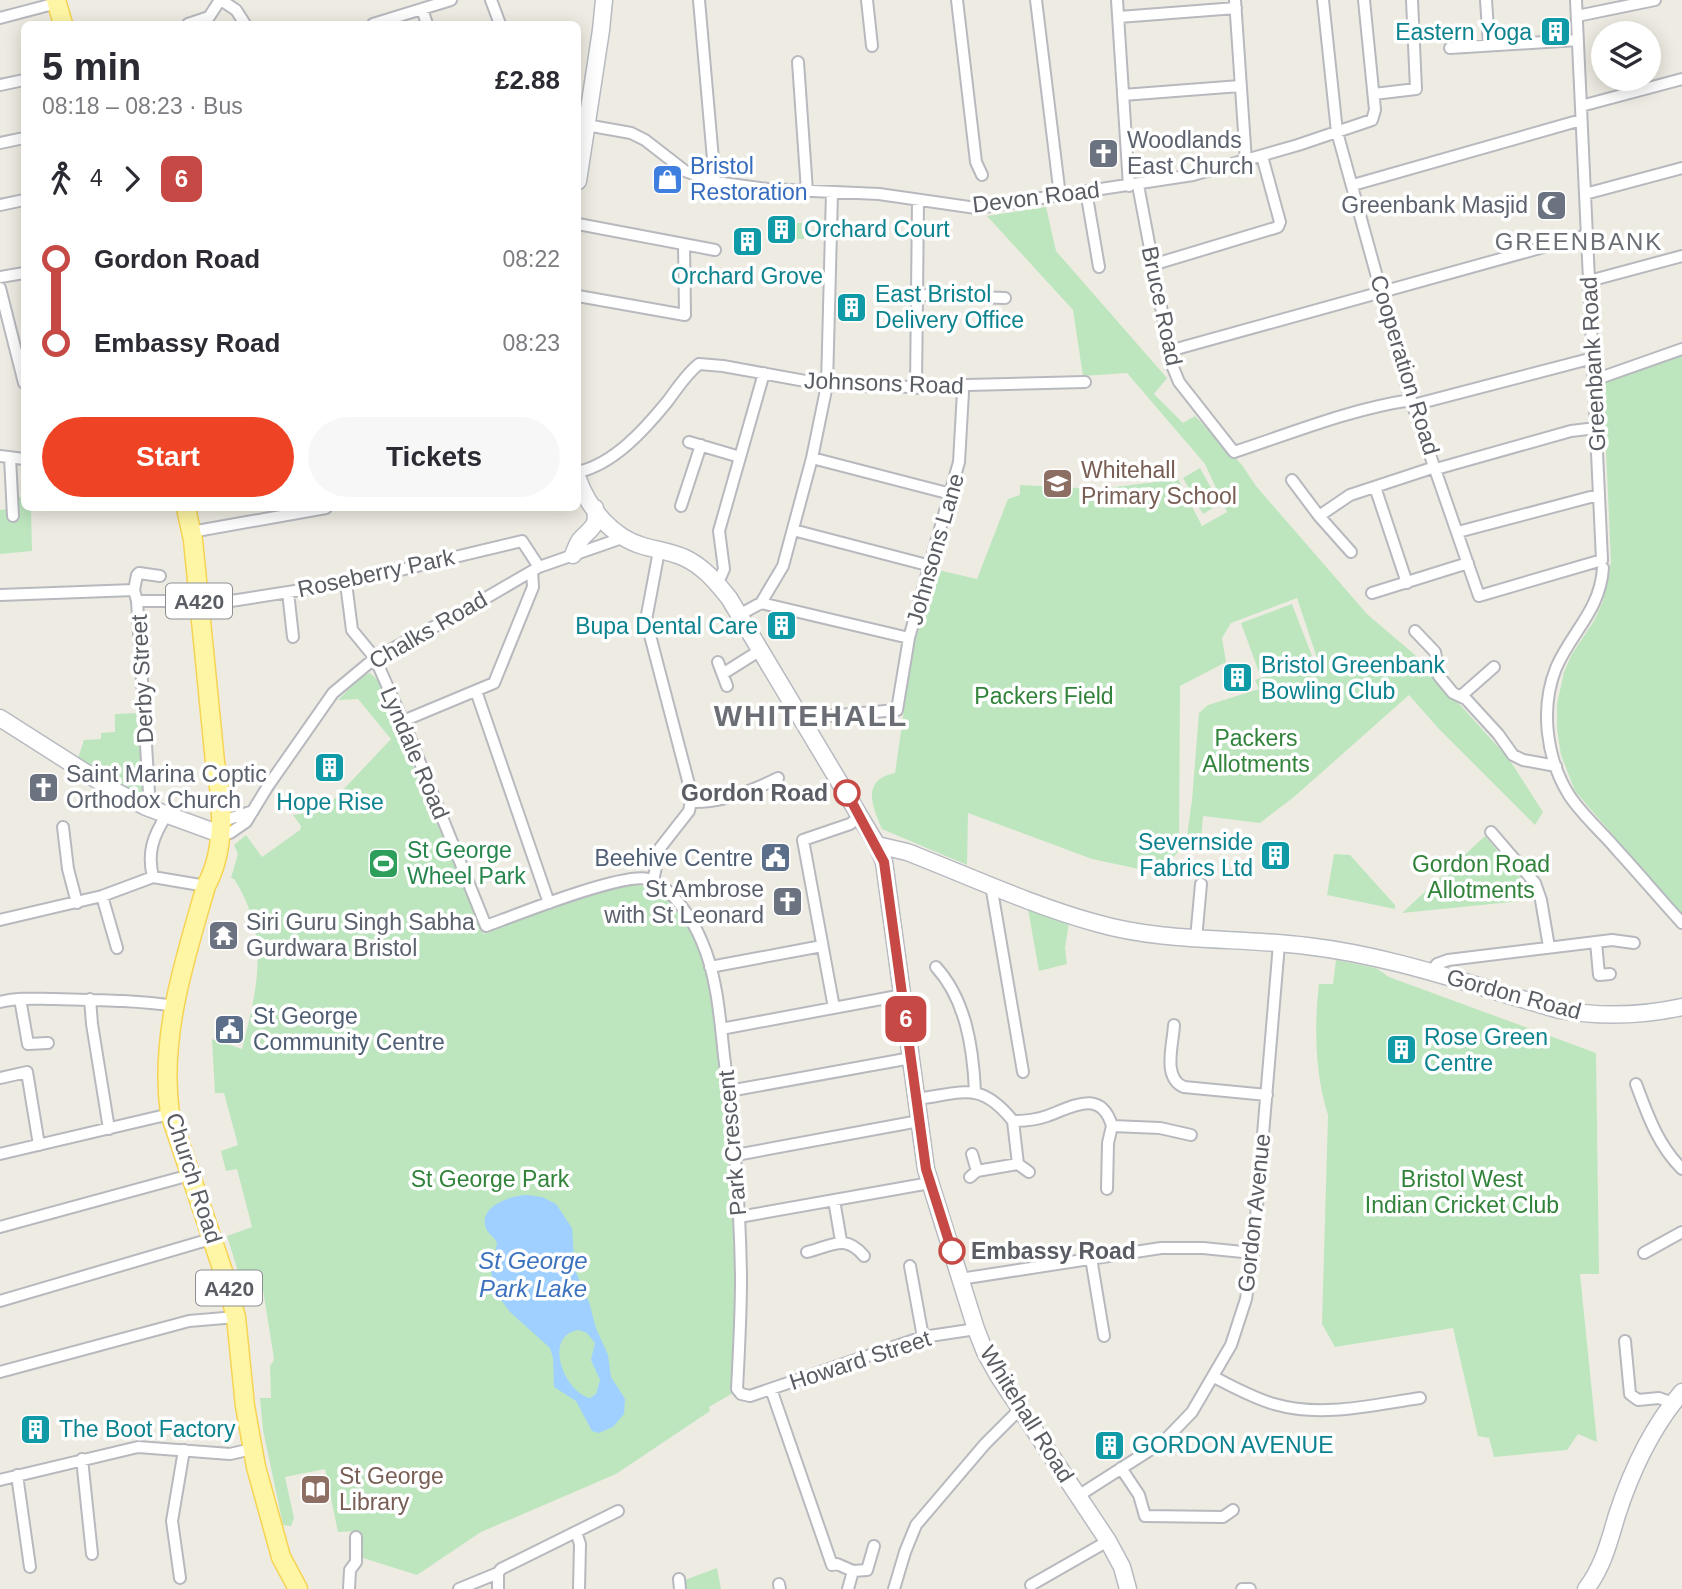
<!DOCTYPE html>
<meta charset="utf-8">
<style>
body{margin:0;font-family:Helvetica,sans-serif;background:#f7f7f7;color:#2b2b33;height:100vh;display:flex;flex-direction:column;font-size:26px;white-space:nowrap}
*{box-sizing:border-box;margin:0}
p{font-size:23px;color:#7c7c81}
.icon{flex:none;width:38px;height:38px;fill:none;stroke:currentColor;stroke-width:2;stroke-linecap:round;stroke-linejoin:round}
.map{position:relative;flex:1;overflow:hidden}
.panel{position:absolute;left:21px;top:21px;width:560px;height:490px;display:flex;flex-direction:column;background:#fff;border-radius:10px;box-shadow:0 4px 18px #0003}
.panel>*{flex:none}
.badge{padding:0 14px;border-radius:10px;font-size:24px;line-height:46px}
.tools{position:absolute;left:1591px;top:21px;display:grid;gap:14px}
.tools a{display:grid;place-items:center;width:70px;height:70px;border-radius:50%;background:#fff;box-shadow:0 4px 18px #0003;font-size:35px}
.map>.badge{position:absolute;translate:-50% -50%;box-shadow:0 0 0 4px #fff}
.legs{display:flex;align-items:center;gap:10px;height:77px;padding:0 21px;font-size:23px}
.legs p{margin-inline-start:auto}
.overview{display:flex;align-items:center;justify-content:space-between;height:119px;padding:0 21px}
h1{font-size:38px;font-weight:700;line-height:52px}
.primary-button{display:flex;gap:14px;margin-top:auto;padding:14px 21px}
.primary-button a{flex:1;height:80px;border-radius:42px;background:#ef4326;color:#fff;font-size:28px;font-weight:700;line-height:80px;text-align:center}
.primary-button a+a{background:#f7f7f7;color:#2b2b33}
ul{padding:0 21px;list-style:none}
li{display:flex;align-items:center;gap:24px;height:84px;font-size:26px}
li i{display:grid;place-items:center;width:10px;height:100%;margin:0 9px;background:currentColor}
li i::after{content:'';width:18px;height:18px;margin:-9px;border:5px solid;border-radius:50%;background:#fff}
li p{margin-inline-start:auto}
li:first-child i{background:linear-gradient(#0000 50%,currentColor 0)}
li:last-child i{background:linear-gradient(currentColor 50%,#0000 0)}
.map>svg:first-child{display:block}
.green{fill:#bde6bf}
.water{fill:#a0d0ff;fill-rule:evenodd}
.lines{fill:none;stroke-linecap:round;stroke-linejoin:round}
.street-casing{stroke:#b7b9bf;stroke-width:14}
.secondary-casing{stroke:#b7bac1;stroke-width:19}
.primary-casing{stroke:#f6d352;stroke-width:21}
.street{stroke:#fff;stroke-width:10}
.secondary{stroke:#fff;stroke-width:16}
.primary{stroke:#fff6a5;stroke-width:18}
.line-1-casing{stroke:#fff;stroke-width:16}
.line-1{stroke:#c64945;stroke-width:10}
.stop-1-dot{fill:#fff;stroke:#c64945;stroke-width:3.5}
.labels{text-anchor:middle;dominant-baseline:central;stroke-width:7;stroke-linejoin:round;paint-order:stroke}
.shield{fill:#fff;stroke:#8c8e92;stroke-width:2}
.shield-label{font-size:21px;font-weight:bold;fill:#5a5d63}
.culture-label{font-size:23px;fill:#0d838f;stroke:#fff;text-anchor:start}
.worship-label{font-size:23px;fill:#5b616d;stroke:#fff;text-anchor:start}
.shop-label{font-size:23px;fill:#366cbe;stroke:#fff;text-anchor:start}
.street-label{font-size:23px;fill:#5a5d63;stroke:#fff}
.education-label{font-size:23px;fill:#785e54;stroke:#fff;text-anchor:start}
.park-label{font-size:23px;fill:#31833a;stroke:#fff}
.stop-label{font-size:23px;font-weight:bold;fill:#5a5d63;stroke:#fff;text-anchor:end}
.leisure-label{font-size:23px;fill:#27864d;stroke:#fff;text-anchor:start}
.service-label{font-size:23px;fill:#4e5e75;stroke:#fff;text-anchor:end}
.neighbourhood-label{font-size:24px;letter-spacing:2px;fill:#6b6f75;stroke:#fff}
.water-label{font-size:24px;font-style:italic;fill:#3d73be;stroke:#fff}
.district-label{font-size:30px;font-weight:bold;letter-spacing:2px;fill:#6b6f75;stroke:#fff}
</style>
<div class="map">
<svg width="1682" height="1589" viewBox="0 0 1682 1589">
<rect width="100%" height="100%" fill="#eeece2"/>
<path class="green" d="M1529 26 1530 40 1498 41 1496 40 1494 28Z
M1046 207 1056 251 1167 378 1154 394 1183 423 1195 416 1242 465 1256 486 1367 614 1415 655 1509 759 1543 812 1535 825 1438 728 1409 695 1294 797 1260 823 1203 816 1200 853 1185 851 1192 800 1199 713 1208 705 1259 689 1255 680 1317 658 1297 598 1231 623 1222 638 1226 662 1180 686 1179 851 1158 873 1092 859 968 813 967 865 882 829C872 806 861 780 895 773L913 648 938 570 977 579 1008 499 1020 495V485L1099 489 1172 480 1177 477 1202 526 1227 512 1205 464 1127 373 1083 376 1073 310 987 216Z
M789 223H804V239H789Z
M1682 353V916L1575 791 1561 755 1557 729V704L1564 672 1572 654 1594 621 1603 601 1611 562 1603 383Z
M1200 468 1220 504 1203 514 1183 478Z
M18 497H24V508H31L32 551 0 554V510L7 509Z
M1292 604 1312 656 1260 675 1241 623Z
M370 673 378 680 483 934C516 922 617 879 645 886 677 894 702 950 709 980 714 1002 715 1025 719 1048 735 1163 736 1278 733 1393L709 1407 710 1411 616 1474 481 1532 417 1575 363 1558 358 1531 338 1532 325 1469 285 1477 294 1518 291 1526 283 1525 263 1430 260 1398H271L270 1366 274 1360 273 1352 262 1284 246 1289 241 1281 227 1236 252 1227 237 1169 226 1171 221 1151 238 1145 224 1093H215L212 1039 242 1049C258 988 270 935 234 879L231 878 238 854 234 845 246 835 262 857 300 830 301 826 293 815 325 809 391 739 358 699 338 700 361 677Z
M138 713 142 793 141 797 78 758 84 740 101 739V733L115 732V714Z
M1485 836 1523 881 1530 900 1402 913Z
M1334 854 1350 855 1395 905V909L1327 895Z
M1028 909 1069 923 1065 948 1067 964 1039 971Z
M1336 960 1376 968 1389 977 1596 1053 1599 1274H1580L1597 1442 1578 1434 1567 1450 1494 1457 1489 1438 1478 1436 1453 1328 1335 1347 1322 1324 1328 1115C1315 1074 1314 1027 1319 984H1333Z
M717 1568 721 1589H683L682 1581Z"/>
<path class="water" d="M527 1195 542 1197 556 1204 572 1228 575 1270 589 1302 596 1328 608 1355 611 1377 625 1399 624 1414 613 1427 599 1433 592 1431 576 1401 554 1387 553 1358 550 1348 510 1312 494 1290 491 1271 497 1243C494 1236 486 1233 485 1225 481 1205 513 1195 527 1195ZM579 1330 587 1333 595 1343 591 1360 600 1380 596 1394 590 1398C564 1392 542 1335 579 1330Z"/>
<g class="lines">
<defs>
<path id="street" d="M221 0 236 10 245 24
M491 0 500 24
M699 0 715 182
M867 0 872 46
M957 0 976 162 982 175
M1036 0 1060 196
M1117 0 1129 186
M1235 0 1246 161
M1323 0 1337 132 1411 400 1479 596 1602 560 1576 0
M1486 0 1489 45
M422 9 427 24
M1577 16 1655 0
M1119 17 1236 8
M0 18 57 3
M188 24 209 17 220 0
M373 24 451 0
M1450 48 1578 40
M798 62 807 191
M0 85 24 80
M1374 94 1416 89 1412 0
M1123 95 1240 86
M1581 106 1682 79
M586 125 631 133 645 140 685 171 715 182 768 189 879 194 976 208 1193 175 1298 145 1372 120 1375 110 1364 0
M0 143 24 138
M1138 185 1172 365 1179 382 1234 452C1292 433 1350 409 1411 400
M1353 185 1581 120
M1086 191 1099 267
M1585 194 1682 168
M0 205 24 200
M578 224 715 250
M1152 265 1278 227 1280 222 1262 156
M0 277 24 273
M1589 281 1682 256
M0 288 24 383
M918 295 1005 298
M578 296 685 315 684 244
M1169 351 1587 235
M1594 380 1682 349
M916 388 918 200
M1413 405 1593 358
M689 442 740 457
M0 456 24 459
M10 457 13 516
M812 458 951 494
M1436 469 1571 431 1596 428
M578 472C614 464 645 429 667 402 677 389 686 374 699 364L723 366 827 385 960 388 967 385 1085 382
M1292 480 1319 516 1351 552
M1375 487 1407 583
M681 506 701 445
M1319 516 1350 495 1435 467
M793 530 931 566
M191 532 326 508
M1458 532 1598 495
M1603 568C1600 611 1572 631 1556 668 1540 708 1546 758 1569 795 1582 815 1603 833 1618 851 1640 875 1660 899 1682 923
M716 581 721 576 724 569 719 531 764 373
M346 583 352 630 375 658 408 733 486 926C516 915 623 872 648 879 671 885 694 922 702 942 717 976 720 1019 724 1056 734 1130 740 1204 741 1278 741 1315 739 1352 737 1389L741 1394 750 1396 923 1337 976 1329
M288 592 293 637
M1372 593 1468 563
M0 595 134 590
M137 601H199
M761 603 783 566 812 458 827 385 832 192
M199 606 346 583 522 541 539 567
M739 615 761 603 909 638
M1415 631 1435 652 1439 676 1453 693 1466 699 1498 734 1513 755 1523 760 1556 766
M718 662 727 686
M724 673 759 651
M476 691 549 903
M1461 696 1494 667
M403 721 494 683 533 587 532 571
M803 724 816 717 897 710 909 638 959 462 963 392 960 388
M692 802C722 803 752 791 778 778
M150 809 137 601 134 590 137 575 139 573 160 576
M220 822 253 811
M63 827 68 869 77 903
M1491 832 1535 883 1541 900 1549 947
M220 834 230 833 246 822 268 786 333 693 375 658 460 613 539 567 622 538
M153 877C147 853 153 836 166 816
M653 881 660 848 689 811 692 796 646 620 659 551
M991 885 1023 1072
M102 896 117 948
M0 920 102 896 153 877 206 886
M1196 939 1201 884
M1596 942 1599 975 1610 974
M710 967 822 946
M936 967C966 1000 973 1048 975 1091
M1431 972 1437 964 1448 960 1612 940 1634 943
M20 999 28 1044 48 1043
M90 999 92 1024 109 1129
M0 1002C18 997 37 999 55 999 95 1000 135 1000 175 1006
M834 1008 803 840 850 824 861 816
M1174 1025C1173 1045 1162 1078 1184 1087L1267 1095
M721 1029 903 995
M0 1078 27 1072 39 1145
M1636 1084C1648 1116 1658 1145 1682 1169
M729 1091 911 1058
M917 1099C963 1093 980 1080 1013 1121 1025 1121 1036 1120 1047 1116 1072 1107 1101 1088 1112 1126L1160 1128 1191 1135
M1013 1121 1018 1164 1029 1172
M0 1154 170 1114
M972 1154 977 1171
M736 1155 919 1121
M970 1177 977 1171 1018 1164
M1107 1189 1108 1143 1112 1126
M834 1200 841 1241
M739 1217 930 1183
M0 1227 190 1175
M807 1252C832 1246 845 1233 864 1256
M1644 1253 1682 1232
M1091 1258 1104 1336
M910 1266 923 1337
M960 1279 1161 1248H1203L1253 1253
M0 1301 214 1238
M1625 1341 1630 1394 1638 1400 1659 1398 1673 1403
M0 1372 189 1321 236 1317
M1214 1377C1233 1387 1253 1398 1274 1404 1322 1418 1372 1405 1420 1398
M771 1389 832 1565 837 1564 853 1571
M82 1459 92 1554
M1121 1468 1139 1495 1145 1516 1223 1517 1233 1510
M17 1475 30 1567
M0 1480 138 1447 230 1454 252 1449
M1078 1496 1164 1441 1192 1412 1231 1345 1246 1299 1253 1253 1279 944
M576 1532 580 1544 579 1589
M180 1578 172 1521 184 1450
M679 1579 680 1589
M779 1584 780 1589
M1031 1585 1108 1541
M349 1589 350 1570 356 1562V1537
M459 1589 498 1573 501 1569 618 1511
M498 1589V1573
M848 1589 853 1571 867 1570 874 1546
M894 1589 905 1552 916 1525 985 1444 1020 1409
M1242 1589H1250"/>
<path id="secondary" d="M578 181 601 30 604 0
M578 479C589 509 612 537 643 546 657 550 672 552 685 558 704 567 716 582 729 598L877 845 884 862 926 1169 976 1329 985 1352 999 1377 1108 1541 1122 1567 1128 1589
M573 555C575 551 577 543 581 539 592 527 598 527 595 508
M0 718 113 790 146 807 220 834
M877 845 907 852C969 876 1031 905 1096 923 1165 943 1237 937 1307 946 1394 956 1477 987 1560 1010 1601 1017 1641 1016 1682 1007
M1586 1589C1603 1567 1609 1542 1617 1515 1631 1472 1652 1427 1682 1392"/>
<path id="primary" d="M56 0 63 24
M186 508 193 540 215 762C223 802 226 849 206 886 185 959 159 1037 170 1114L226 1280 236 1317 245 1406 256 1467 281 1557 298 1589"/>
</defs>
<use href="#street" class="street-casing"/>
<use href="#secondary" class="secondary-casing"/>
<use href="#primary" class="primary-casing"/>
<use href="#street" class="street"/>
<use href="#secondary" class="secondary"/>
<use href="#primary" class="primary"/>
</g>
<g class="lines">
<defs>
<path id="line-1" d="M847 793 884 862 926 1169 952 1251"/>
</defs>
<use href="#line-1" class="line-1-casing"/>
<use href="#line-1" class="line-1"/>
</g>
<defs>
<symbol id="building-square" viewBox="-11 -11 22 22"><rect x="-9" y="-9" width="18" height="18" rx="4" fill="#0f9aa8" stroke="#fff"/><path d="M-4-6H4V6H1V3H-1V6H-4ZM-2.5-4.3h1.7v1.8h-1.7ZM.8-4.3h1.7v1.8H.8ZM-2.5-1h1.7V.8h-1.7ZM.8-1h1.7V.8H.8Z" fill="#fff"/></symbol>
<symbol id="church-square" viewBox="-11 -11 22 22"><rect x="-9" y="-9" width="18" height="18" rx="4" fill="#6b7280" stroke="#fff"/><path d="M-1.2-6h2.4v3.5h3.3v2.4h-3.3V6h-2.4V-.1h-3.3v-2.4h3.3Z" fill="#fff"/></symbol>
<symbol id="shop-square" viewBox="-11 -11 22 22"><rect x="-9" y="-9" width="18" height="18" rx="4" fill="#3f7fe0" stroke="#fff"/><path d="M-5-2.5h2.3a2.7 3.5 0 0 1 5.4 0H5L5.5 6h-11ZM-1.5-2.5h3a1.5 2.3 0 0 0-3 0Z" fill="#fff"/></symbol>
<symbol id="mosque-square" viewBox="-11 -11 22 22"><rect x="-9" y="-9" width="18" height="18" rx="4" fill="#6b7280" stroke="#fff"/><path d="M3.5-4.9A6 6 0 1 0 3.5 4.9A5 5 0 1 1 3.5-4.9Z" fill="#fff"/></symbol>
<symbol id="school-square" viewBox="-11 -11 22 22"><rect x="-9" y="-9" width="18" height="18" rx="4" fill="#8d6e63" stroke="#fff"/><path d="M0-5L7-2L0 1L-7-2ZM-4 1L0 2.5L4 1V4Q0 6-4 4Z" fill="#fff"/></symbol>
<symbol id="civic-square" viewBox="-11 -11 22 22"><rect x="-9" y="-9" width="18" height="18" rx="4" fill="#5c6f8a" stroke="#fff"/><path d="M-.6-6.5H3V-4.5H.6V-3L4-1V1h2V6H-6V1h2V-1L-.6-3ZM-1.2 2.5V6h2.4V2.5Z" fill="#fff"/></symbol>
<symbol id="stadium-square" viewBox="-11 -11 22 22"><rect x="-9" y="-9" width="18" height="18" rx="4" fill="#2e9e5b" stroke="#fff"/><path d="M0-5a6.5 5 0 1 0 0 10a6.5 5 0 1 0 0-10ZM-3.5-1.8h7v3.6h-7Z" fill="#fff"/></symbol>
<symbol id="temple-square" viewBox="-11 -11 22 22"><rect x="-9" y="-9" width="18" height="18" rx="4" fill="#6b7280" stroke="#fff"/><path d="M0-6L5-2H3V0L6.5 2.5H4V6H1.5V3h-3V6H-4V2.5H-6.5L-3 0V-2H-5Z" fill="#fff"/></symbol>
<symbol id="library-square" viewBox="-11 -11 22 22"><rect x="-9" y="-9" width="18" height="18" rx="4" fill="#8d6e63" stroke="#fff"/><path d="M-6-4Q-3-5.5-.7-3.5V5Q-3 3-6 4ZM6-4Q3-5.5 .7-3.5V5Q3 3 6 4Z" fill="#fff"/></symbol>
</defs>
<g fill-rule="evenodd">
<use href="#building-square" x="1538" y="14" width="35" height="35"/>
<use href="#church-square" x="1086" y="136" width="35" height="35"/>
<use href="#shop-square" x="650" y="162" width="35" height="35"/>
<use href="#mosque-square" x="1534" y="188" width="35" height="35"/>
<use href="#building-square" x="764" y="212" width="35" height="35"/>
<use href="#building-square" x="730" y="224" width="35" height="35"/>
<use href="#building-square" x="834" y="290" width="35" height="35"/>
<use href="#school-square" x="1040" y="466" width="35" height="35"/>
<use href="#building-square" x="764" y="608" width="35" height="35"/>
<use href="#building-square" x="1220" y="660" width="35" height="35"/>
<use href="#building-square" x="312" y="750" width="35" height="35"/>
<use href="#church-square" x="26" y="770" width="35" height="35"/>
<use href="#building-square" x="1258" y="838" width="35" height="35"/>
<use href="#civic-square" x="758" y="840" width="35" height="35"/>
<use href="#stadium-square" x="366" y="846" width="35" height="35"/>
<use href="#church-square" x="770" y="884" width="35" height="35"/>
<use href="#temple-square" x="206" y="918" width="35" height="35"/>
<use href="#civic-square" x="212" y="1012" width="35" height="35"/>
<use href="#building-square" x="1384" y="1032" width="35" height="35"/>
<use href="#building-square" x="18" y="1412" width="35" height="35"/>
<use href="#building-square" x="1092" y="1428" width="35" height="35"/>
<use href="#library-square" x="298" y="1472" width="35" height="35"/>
</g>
<g class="stop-1-dot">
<circle cx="847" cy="793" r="12"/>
<circle cx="952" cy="1251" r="12"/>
</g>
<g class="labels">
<g class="shield">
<rect x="166" y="583.5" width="66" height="35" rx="5"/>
<rect x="196" y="1270.5" width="66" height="35" rx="5"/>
</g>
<g class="shield-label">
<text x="199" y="601">A420</text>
<text x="229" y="1288">A420</text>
</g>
<g class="culture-label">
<text x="1532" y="32" text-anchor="end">Eastern Yoga</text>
<text x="804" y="229">Orchard Court</text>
<text x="747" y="276" text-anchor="middle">Orchard Grove</text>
<text x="875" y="294">East Bristol<tspan x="875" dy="26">Delivery Office</tspan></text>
<text x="758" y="626" text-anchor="end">Bupa Dental Care</text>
<text x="1261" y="665">Bristol Greenbank<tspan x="1261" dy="26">Bowling Club</tspan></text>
<text x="330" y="802" text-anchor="middle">Hope Rise</text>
<text x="1253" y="842" text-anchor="end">Severnside<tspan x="1253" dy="26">Fabrics Ltd</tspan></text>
<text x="1424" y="1037">Rose Green<tspan x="1424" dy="26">Centre</tspan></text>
<text x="59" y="1429">The Boot Factory</text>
<text x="1132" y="1445">GORDON AVENUE</text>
</g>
<g class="worship-label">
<text x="1127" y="140">Woodlands<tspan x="1127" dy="26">East Church</tspan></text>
<text x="1528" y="205" text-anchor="end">Greenbank Masjid</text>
<text x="66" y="774">Saint Marina Coptic<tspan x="66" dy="26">Orthodox Church</tspan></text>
<text x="764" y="889" text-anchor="end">St Ambrose<tspan x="764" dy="26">with St Leonard</tspan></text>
<text x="246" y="922">Siri Guru Singh Sabha<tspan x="246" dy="26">Gurdwara Bristol</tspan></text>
</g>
<g class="shop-label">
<text x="690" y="166">Bristol<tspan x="690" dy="26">Restoration</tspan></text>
</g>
<g class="street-label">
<text transform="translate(1036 197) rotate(-7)">Devon Road</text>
<text transform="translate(1162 306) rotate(78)">Bruce Road</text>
<text transform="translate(1593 364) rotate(-93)">Greenbank Road</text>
<text transform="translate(1405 365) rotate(73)">Cooperation Road</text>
<text transform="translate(884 383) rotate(2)">Johnsons Road</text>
<text transform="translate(935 549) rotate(-74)">Johnsons Lane</text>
<text transform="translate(376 573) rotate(-12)">Roseberry Park</text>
<text transform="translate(428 630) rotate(-30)">Chalks Road</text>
<text transform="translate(142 679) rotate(-93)">Derby Street</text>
<text transform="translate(415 753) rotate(67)">Lyndale Road</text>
<text transform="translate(1514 994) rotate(15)">Gordon Road</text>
<text transform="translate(732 1143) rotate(-95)">Park Crescent</text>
<text transform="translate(194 1178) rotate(72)">Church Road</text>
<text transform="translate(1254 1213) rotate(-84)">Gordon Avenue</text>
<text transform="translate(860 1360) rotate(-18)">Howard Street</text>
<text transform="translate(1027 1414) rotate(58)">Whitehall Road</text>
</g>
<g class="education-label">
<text x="1081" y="470">Whitehall<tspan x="1081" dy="26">Primary School</tspan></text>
<text x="339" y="1476">St George<tspan x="339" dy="26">Library</tspan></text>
</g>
<g class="park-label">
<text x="1044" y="696">Packers Field</text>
<text x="1256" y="738">Packers<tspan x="1256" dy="26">Allotments</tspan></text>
<text x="1481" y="864">Gordon Road<tspan x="1481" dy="26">Allotments</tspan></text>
<text x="490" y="1179">St George Park</text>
<text x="1462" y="1179">Bristol West<tspan x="1462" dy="26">Indian Cricket Club</tspan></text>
</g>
<g class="stop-label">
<text x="828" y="793">Gordon Road</text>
<text x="971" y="1251" text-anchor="start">Embassy Road</text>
</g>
<g class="leisure-label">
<text x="407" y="850">St George<tspan x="407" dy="26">Wheel Park</tspan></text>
</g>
<g class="service-label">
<text x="753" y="858">Beehive Centre</text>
<text x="253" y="1016" text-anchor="start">St George<tspan x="253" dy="26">Community Centre</tspan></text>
</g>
<g class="neighbourhood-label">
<text x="1579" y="241">GREENBANK</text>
</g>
<g class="water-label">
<text x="533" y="1260">St George<tspan x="533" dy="28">Park Lake</tspan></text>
</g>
<g class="district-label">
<text x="811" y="715">WHITEHALL</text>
</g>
</g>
</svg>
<div class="tools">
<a><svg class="icon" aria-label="layers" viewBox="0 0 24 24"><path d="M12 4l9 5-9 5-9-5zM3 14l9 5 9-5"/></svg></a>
</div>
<b class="badge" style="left:906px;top:1019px;background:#c64945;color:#fff">6</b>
<section class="panel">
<div class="overview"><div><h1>5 min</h1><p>08:18 – 08:23 · Bus</p></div><b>£2.88</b></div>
<div class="legs"><svg class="icon" aria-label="walk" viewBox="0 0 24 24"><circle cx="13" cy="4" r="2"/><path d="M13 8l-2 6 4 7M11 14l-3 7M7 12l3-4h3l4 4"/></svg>4<svg class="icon" aria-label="forward" viewBox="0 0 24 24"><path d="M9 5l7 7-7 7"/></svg><b class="badge" style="background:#c64945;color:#fff">6</b></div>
<ul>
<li><i style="color:#c64945"></i><b>Gordon Road</b><p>08:22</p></li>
<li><i style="color:#c64945"></i><b>Embassy Road</b><p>08:23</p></li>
</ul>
<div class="primary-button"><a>Start</a><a>Tickets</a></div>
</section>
</div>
